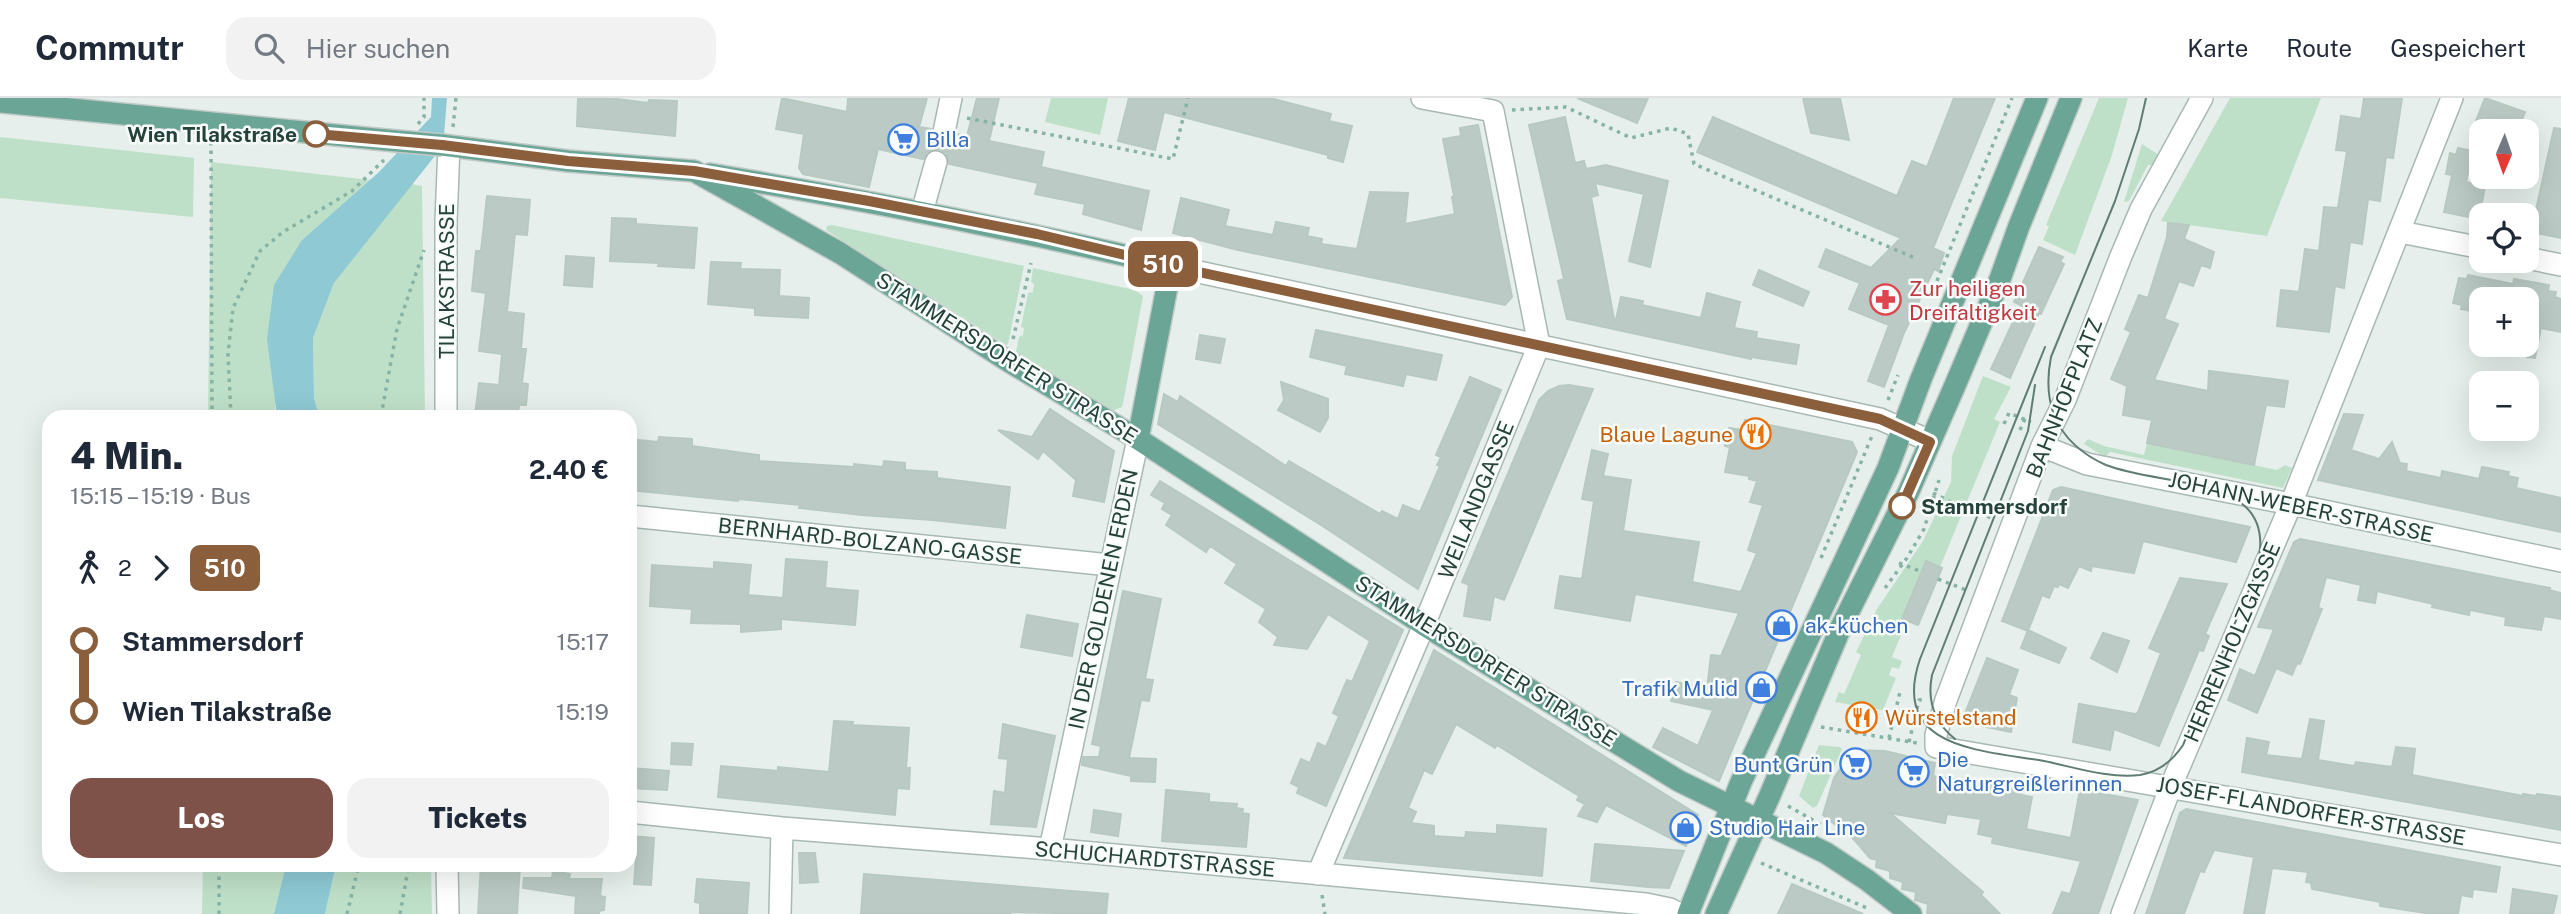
<!DOCTYPE html>
<html lang="de">
<meta charset="utf-8">
<style>
body{margin:0;font-family:"Public Sans",sans-serif;background:#f2f2f3;color:#1f2937;height:100vh;display:flex;flex-direction:column;font-size:26px;white-space:nowrap}
*{box-sizing:border-box;margin:0}
p{font-size:23px;color:#747a83}
.icon{flex:none;width:38px;height:38px;fill:none;stroke:currentColor;stroke-width:2;stroke-linecap:round;stroke-linejoin:round}
.map{position:relative;flex:1;overflow:hidden}
.sheet{position:absolute;left:42px;top:312px;width:595px;height:462px;display:flex;flex-direction:column;background:#fff;border-radius:21px;box-shadow:0 7px 28px #0002}
.sheet>*{flex:none}
.badge{padding:0 14px;border-radius:10px;font-size:24px;line-height:46px}
.needle{width:46px;rotate:182deg}
.buttons{position:absolute;left:2469px;top:21px;display:grid;gap:14px}
.buttons a{display:grid;place-items:center;width:70px;height:70px;border-radius:14px;background:#fff;box-shadow:0 7px 28px #0002;font-size:35px}
.map>.badge{position:absolute;translate:-50% -50%;box-shadow:0 0 0 4px #fff}
.legs{display:flex;align-items:center;gap:10px;height:77px;padding:0 28px;font-size:23px}
.legs p{margin-inline-start:auto}
.headline{display:flex;align-items:center;justify-content:space-between;height:119px;padding:0 28px}
h1{font-size:38px;font-weight:800;line-height:52px}
.cta{display:flex;gap:14px;margin-top:auto;padding:14px 28px}
.cta a{flex:1;height:80px;border-radius:21px;background:#7f5249;color:#fff;font-size:28px;font-weight:800;line-height:80px;text-align:center}
.cta a+a{background:#f2f2f3;color:#1f2937}
ul{padding:0 28px;list-style:none}
li{display:flex;align-items:center;gap:24px;height:70px;font-size:26px}
li i{display:grid;place-items:center;width:10px;height:100%;margin:0 9px;background:currentColor}
li i::after{content:'';width:18px;height:18px;margin:-9px;border:5px solid;border-radius:50%;background:#fff}
li p{margin-inline-start:auto}
li:first-child i{background:linear-gradient(#0000 50%,currentColor 0)}
li:last-child i{background:linear-gradient(currentColor 50%,#0000 0)}
header{display:flex;align-items:center;gap:42px;box-sizing:border-box;height:98px;padding:0 35px;background:#fff;border-bottom:2px solid #e0e1e3}
header strong{font-size:33px}
nav{display:flex;gap:38px;margin-inline-start:auto;font-size:24px}
.search{width:490px;height:63px;background:#f2f2f3;display:flex;align-items:center;gap:18px;box-sizing:border-box;padding:0 24px;border-radius:21px;color:#747a83;font-size:26px}
.map>svg:first-child{display:block}
.green{fill:#bfe0c8}
.water{fill:#8ec9d4}
.building{fill:#bbcac4;stroke:#b8c9c2;stroke-width:2}
.lines{fill:none;stroke-linecap:round;stroke-linejoin:round}
.minor-casing{stroke:#a8b8b2;stroke-width:24}
.major-casing{stroke:#c2cac8;stroke-width:24}
.path{stroke:#86b3a5;stroke-width:3.5;stroke-dasharray:3.5 5;stroke-linecap:butt}
.minor{stroke:#fff;stroke-width:21}
.major{stroke:#6aa596;stroke-width:21}
.tram{stroke:#5f7d75;stroke-width:2}
.major-bridge-casing{stroke:#c2cac8;stroke-width:24;stroke-linecap:butt}
.major-bridge{stroke:#6aa596;stroke-width:21}
.line-1-casing{stroke:#fff;stroke-width:16}
.line-1{stroke:#8b5e3c;stroke-width:10}
.stop-1-dot{fill:#fff;stroke:#8b5e3c;stroke-width:3.5}
.labels{text-anchor:middle;dominant-baseline:central;stroke-width:5;stroke-linejoin:round;paint-order:stroke}
.stop-label{font-size:21px;font-weight:bold;fill:#24423a;stroke:#f7fbf9;text-anchor:end}
.shop-label{font-size:21px;fill:#366cbe;stroke:#f7fbf9;text-anchor:start}
.street-label{font-size:21px;fill:#24423a;stroke:#f7fbf9}
.health-label{font-size:21px;fill:#be3a42;stroke:#f7fbf9;text-anchor:start}
.food-label{font-size:21px;fill:#c56008;stroke:#f7fbf9;text-anchor:end}
</style>
<header>
<strong>Commutr</strong>
<div class="search"><svg class="icon" aria-label="search" viewBox="0 0 24 24"><circle cx="10" cy="10" r="6"/><path d="M15 15l6 6"/></svg>Hier suchen</div>
<nav><a>Karte</a><a>Route</a><a>Gespeichert</a></nav>
</header>
<div class="map">
<svg width="2561" height="816" viewBox="0 0 2561 816">
<rect width="100%" height="100%" fill="#e6efeb"/>
<path class="green" d="M1051 0H1108L1100 37 1045 24Z
M2099 0H2128L2112 57 2075 157 2043 142 2049 128 2046 127Z
M2230 0H2321L2267 138 2161 123Z
M0 39 194 60 193 119 0 100Z
M2142 46 2159 57 2154 67H2148L2129 103 2124 104Z
M211 64 370 82 302 142 275 310 277 318H208Z
M411 86 422 88 425 318H319L314 300 313 240 334 185Z
M832 127 1024 168 1008 246 1006 247 826 132 827 128Z
M1033 170 1135 192 1143 198 1124 300 1122 309 1112 313 1016 254 1019 239 1023 237 1024 230 1021 229 1028 195 1033 194 1034 186 1031 184Z
M1983 278 2011 289 1994 321 2000 324 1940 469 1926 464 1902 521 1907 523 1892 559 1902 563 1899 571 1892 569 1889 577 1896 580 1883 612 1835 604 1839 594 1844 596 1861 557 1856 554 1877 511 1923 443 1951 384 1952 358Z
M2088 341 2104 348 2144 357 2147 345 2277 372 2285 367 2292 370 2283 390 2110 354 2105 359 2084 346Z
M1819 647 1840 649 1842 651 1817 708 1813 710 1799 698Z
M203 767H286L274 816H202Z
M336 767H431L432 816H325Z"/>
<path class="water" d="M432 0H447L444 37 438 54 334 185 313 240 314 300 319 318H277L267 241 274 187 302 142 379 74 431 19Z
M286 767H336L325 816H274Z"/>
<path class="building" d="M578 0H610L648 5 649 2 677 3 675 38 577 28Z
M782 0 847 14 848 0H927L919 29 931 31 935 43 942 47 953 43 957 36 967 38 977 0H999L989 43 1044 54 1041 69 1149 93 1141 132 1083 116 1085 106 1035 96 1038 85 949 66 946 55 939 51 927 54 923 61 878 51 869 89 803 76 799 70 804 36 776 31Z
M1129 0H1270L1331 16 1329 23 1352 28 1343 64 1328 60V57L1164 14 1155 52 1118 43Z
M1577 0H1648L1637 25Z
M1803 0H1840L1849 42 1811 35Z
M1954 0H1995L1933 150 1944 155 1938 173 1934 171 1904 235 1884 289 1868 283 1889 227 1849 211 1860 185 1819 169 1826 151 1871 170 1901 140 1697 54 1713 19 1897 98 1912 63 1927 69Z
M2364 0H2402L2393 60 2386 59 2380 103 2368 101 2362 146 2350 144 2344 190 2335 188 2329 234 2277 228 2281 192 2299 194 2305 151 2319 153 2324 109 2338 110 2347 53 2336 52 2341 18 2361 21Z
M2485 0 2525 14 2517 33H2472Z
M1565 19 1575 65 1584 63 1586 71 1606 67 1668 83 1650 169 1629 163 1644 96 1595 85 1598 97 1591 99 1615 226 1621 199 1643 203 1642 207 1701 220 1707 195 1740 204 1734 230 1757 234 1756 240 1799 247 1796 266 1751 259V261L1567 221 1558 183 1564 181 1529 27Z
M1478 27 1512 199 1505 207 1238 152 1173 135 1181 100 1229 112 1225 128 1273 137 1276 124 1309 130 1307 138 1322 141 1321 146 1357 151 1370 94 1408 95 1405 126 1455 116 1452 99 1454 98 1443 41 1461 38 1460 30Z
M2554 30 2561 31V140L2531 134Z
M2458 50 2473 53 2466 84 2485 88 2479 121 2444 114 2452 77 2446 76 2450 55 2456 57Z
M487 98 530 102 527 137 515 136 507 214 524 216 521 251H526L522 285 528 286 526 307H519L518 318H475L479 285 499 287 502 256 479 253 486 195 472 193 476 153H481Z
M612 120 636 121V126L697 130 694 170 658 168 659 165 610 163Z
M2168 125 2189 127 2184 141 2214 154 2210 170 2201 167 2193 188 2179 183 2164 221 2178 226 2154 282 2208 293 2209 273 2288 283 2284 309 2266 307 2254 367 2147 345 2152 322 2123 317 2127 288 2111 281 2131 234 2125 231 2139 197 2148 200 2167 139Z
M2039 149 2063 159 2060 164 2064 166 2041 216 2039 215 2010 280 1991 271 2021 207 2014 204Z
M566 158 594 160 592 189 564 187Z
M711 164 741 165 740 171 780 172 779 198 809 200 808 220 755 217V210L708 206Z
M1759 172 1809 194 1803 208 1753 187Z
M2468 177 2513 186 2514 181 2549 187 2548 193 2556 194 2555 199 2561 201V234L2541 230 2535 260 2527 259V201H2482V215L2461 211 2462 207 2453 205 2459 180 2467 181Z
M1316 232 1442 257 1436 282 1406 276 1403 288 1345 276 1347 268 1310 259Z
M1200 237 1225 241 1220 265 1196 261Z
M1470 279 1501 292 1418 491 1321 427 1158 326 1164 296 1178 304 1180 298 1286 368 1289 363 1380 416 1382 413 1398 421 1403 407 1420 414 1440 368 1437 367 1441 359 1436 357Z
M1281 284 1328 301V320L1320 334 1278 312 1284 302Z
M1569 287 1593 291 1504 502 1494 498 1490 522 1464 518 1469 487 1462 484 1539 302 1548 293 1559 288Z
M1050 311 1114 353 1104 404 1073 398 1076 382 1043 353 1038 361 998 332 1032 339Z
M2344 316 2363 317 2351 352 2379 361 2392 344 2400 365 2407 366 2406 373 2441 380 2442 373 2479 381 2482 369 2509 374 2508 378 2518 380 2516 390 2561 400V434L2318 382Z
M1745 322 1852 344 1857 354 1719 683 1653 649 1663 630 1698 648 1713 612 1671 603 1676 584 1707 591 1711 557 1721 558 1739 515 1635 496 1630 523 1555 510 1560 478 1582 481 1594 403 1582 401 1592 352 1608 356 1603 378 1631 382 1623 433 1699 444 1692 484 1741 494 1757 455 1748 452 1763 407 1750 404 1757 383 1749 381V378L1725 374 1730 349 1725 348 1729 330 1742 332Z
M659 339 692 341V348L759 357V363L854 369V366L883 369 884 363 905 365V372L937 374V380L1010 389 1005 430 932 422 862 417 799 410 800 407 738 401V403L630 392V341L658 344Z
M1160 383 1403 532 1326 708 1297 695 1299 689 1291 685 1301 661 1310 665 1318 645 1326 649 1339 618 1333 615 1347 582 1352 584 1370 543 1328 516 1307 551 1274 547 1278 539 1259 524 1266 511 1225 485 1237 466 1210 448 1206 454 1166 427 1172 417 1162 411 1165 405 1151 397Z
M2061 389 2171 413 2250 429 2236 464 2143 443 2134 475 2092 468 2091 473 2079 468 2068 490 2059 486 2058 489 2054 488 2049 500 2042 497 2028 533 2002 523 2053 392Z
M2300 441 2550 490 2549 492 2561 495V521L2544 518 2541 532 2505 527 2506 519 2470 512 2469 517 2432 509 2433 506 2377 493 2375 505 2358 502 2361 487 2326 479 2318 510 2322 511 2300 566 2297 565 2292 577 2276 570 2257 615 2228 602 2240 571 2255 578 2274 531 2258 529 2294 444Z
M786 461 827 464 825 490 858 493 855 527 781 521V531L741 534V526L691 525 692 511 650 508 652 467 714 471V464L751 467 748 497 783 500Z
M1926 463 1942 470 1918 527 1902 521Z
M2180 480 2227 486 2205 536 2209 538 2203 553 2199 552 2159 648 2114 631 2110 652 2073 644 2079 606 2135 616 2138 614 2161 555 2149 550Z
M1123 493 1161 501 1145 581 1153 582 1149 603 1141 602 1129 660 1156 661 1155 684 1131 683V678L1082 667 1083 659H1099L1101 648 1092 646Z
M1027 517 1078 526 1072 558 1021 549Z
M2028 532 2066 550 2059 565 2021 550Z
M2103 535 2129 543 2117 574 2091 560Z
M1434 552 1698 717 1686 748 1606 707 1597 724 1578 718 1585 706 1577 702 1579 698 1497 647 1495 650 1456 626 1432 676 1424 672 1408 710 1416 714 1411 725 1434 728V738L1465 740 1466 734 1497 736V727L1546 731 1542 778 1344 760Z
M1987 560 2018 572 2009 597 2017 600 2011 634 1966 625 1964 618Z
M1857 608 1873 615 1867 629 1851 623Z
M2310 621 2324 623 2318 662 2354 668 2356 664 2392 669 2396 649 2415 651 2412 677 2523 698V696L2536 698 2537 696 2561 699V732L2242 674 2247 640 2269 644 2266 657 2302 661Z
M834 623 853 624 852 627 909 630 906 670H910L909 691 897 690 895 717 718 699 721 668 778 673V669L829 674Z
M1003 626 1055 638 1036 729 991 726 994 693 1005 695 1008 661 999 660Z
M672 645 693 646 691 667 671 666Z
M1853 652 1885 653 1935 665 1933 678 2022 692 2021 697 2032 699 2026 731 2071 740 2080 692 2138 702 2098 816H2053L2062 794 2070 796 2081 763 1992 745 1993 739 1978 736 1981 721 1947 716 1945 725 1890 715 1983 794 1981 797 2000 816H1927L1928 806 1915 802 1916 794 1902 791 1903 784 1890 780V773L1876 769 1877 762 1870 760 1851 738 1837 735 1838 729 1823 717 1834 680Z
M630 670 669 673 667 692 630 690Z
M1166 692 1209 696V704L1237 706 1236 710 1243 711 1242 715 1249 716 1246 749 1162 743Z
M2186 711 2500 769 2496 794 2473 791 2472 799 2461 797 2458 816H2432L2380 808V804L2312 791 2311 785 2306 784 2308 774 2272 770 2264 816H2244L2254 759 2214 752 2204 774 2200 773 2184 816H2146L2180 715Z
M1094 712 1121 716 1118 738 1091 734Z
M630 738 654 740 651 787 634 786 636 759H630Z
M1595 746 1684 753 1669 790 1648 789 1591 783Z
M799 755H815L818 784 800 785Z
M481 766H520L517 816H478Z
M553 773 570 776 569 781H602L600 798 605 799 604 812 599 813V816H575L576 798 523 790 524 780H552Z
M864 776 1108 796 1106 816 1010 814V816H861Z
M697 781 749 785 747 816H700V805L695 804Z
M1792 786 1863 816H1778Z
M2513 791 2557 798 2553 816H2510Z"/>
<g class="lines">
<defs>
<path id="minor" d="M2202 0 2141 111 2121 158 2065 302 2042 348 1946 602 1936 637V649L2561 757
M944 34 951 0
M922 114 936 64
M2400 134 2482 150
M2527 160 2561 167
M1171 168 1880 321 1930 343
M446 318V123L449 48
M2042 348 2087 366 2291 406 2561 463
M630 418 1110 467
M630 714 782 730 1050 751 1646 806 1670 811 1679 816
M1050 751 1138 341
M447 766 448 816
M1318 776 1424 527 1539 247 1493 13 1422 0
M780 816 782 730
M2122 816 2171 688 2291 406 2452 0"/>
<path id="major" d="M0 4 386 42
M442 47 568 63 694 73 840 155 1008 263 1138 341 1424 527 1679 683 1826 755 1867 782 1911 816
M710 76C865 102 1018 132 1171 168L1138 341
M1688 816 1741 684 1888 370 1921 281 2037 0
M1716 816 1770 697 1841 529 1908 395 1956 285 2000 181 2019 128 2071 0"/>
</defs>
<use href="#minor" class="minor-casing"/>
<use href="#major" class="major-casing"/>
<path class="path" d="M1512 12 1566 9 1631 40 1671 30 1688 36 1694 66 1915 160
M967 20 1173 61 1188 0
M418 26 424 19V0
M453 29 456 0
M211 44 212 318
M1937 183 2012 0
M1013 241 1031 165
M1888 302 1898 277
M231 318 228 256 233 210 260 153 283 134 352 93 384 62
M381 318 397 231 424 152
M2004 326 2009 315 2031 324
M2020 332 2025 321
M1933 395 1965 411 1975 412 1993 421
M1821 460 1872 338
M1899 465 1922 474
M1938 481 1966 492
M1885 490 1907 460 1924 431 1939 382
M1821 629 1917 645
M1889 640 1900 594
M1909 644 1919 602 1924 601
M1788 708 1827 730
M1761 765 1867 810
M1322 797 1325 816
M219 816V766
M347 816 359 766
M400 816 409 766"/>
<use href="#minor" class="minor"/>
<use href="#major" class="major"/>
<path class="tram" d="M2045 249 1920 561C1889 652 1983 652 2044 663 2074 669 2109 681 2140 677 2159 674 2173 662 2183 647L2252 485C2294 373 2170 392 2106 367 2083 357 2063 340 2054 317 2047 298 2047 279 2051 259L2115 103 2139 31 2146 0
M1955 641C1934 624 1927 602 1932 577L2028 333 2035 287"/>
<defs>
<path id="major-bridge" d="M386 42 442 47"/>
</defs>
<use href="#major-bridge" class="major-bridge-casing"/>
<use href="#major-bridge" class="major-bridge"/>
</g>
<g class="lines">
<defs>
<path id="line-1" d="M316 36 442 47 568 63 694 73 869 103 1037 136 1171 168 1880 321 1930 344 1902 408"/>
</defs>
<use href="#line-1" class="line-1-casing"/>
<use href="#line-1" class="line-1"/>
</g>
<defs>
<symbol id="supermarket-ring" viewBox="-11 -11 22 22"><circle r="9.5" fill="#f7fbf9" stroke="#3f7fe0" stroke-width="1.5"/><path d="M-6-5.5h2.5l.6 2H6L4.5 2H-2.5L-4.4-4H-6ZM-1.5 3.2a1.3 1.3 0 1 0 .1 0ZM3 3.2a1.3 1.3 0 1 0 .1 0Z" fill="#3f7fe0"/></symbol>
<symbol id="pharmacy-ring" viewBox="-11 -11 22 22"><circle r="9.5" fill="#f7fbf9" stroke="#e0444e" stroke-width="1.5"/><path d="M-2-6h4v4h4v4h-4v4h-4v-4h-4v-4h4Z" fill="#e0444e"/></symbol>
<symbol id="restaurant-ring" viewBox="-11 -11 22 22"><circle r="9.5" fill="#f7fbf9" stroke="#e8710a" stroke-width="1.5"/><path d="M-5-6h1v4h1v-4h1v4h1v-4h1v5L-1.5 .5V6h-2V.5L-5-1ZM5-6V6H3V1.5H1.5Q1.5-4 5-6Z" fill="#e8710a"/></symbol>
<symbol id="shop-ring" viewBox="-11 -11 22 22"><circle r="9.5" fill="#f7fbf9" stroke="#3f7fe0" stroke-width="1.5"/><path d="M-5-2.5h2.3a2.7 3.5 0 0 1 5.4 0H5L5.5 6h-11ZM-1.5-2.5h3a1.5 2.3 0 0 0-3 0Z" fill="#3f7fe0"/></symbol>
</defs>
<g fill-rule="evenodd">
<use href="#supermarket-ring" x="886" y="24" width="35" height="35"/>
<use href="#pharmacy-ring" x="1868" y="184" width="35" height="35"/>
<use href="#restaurant-ring" x="1738" y="318" width="35" height="35"/>
<use href="#shop-ring" x="1764" y="510" width="35" height="35"/>
<use href="#shop-ring" x="1744" y="572" width="35" height="35"/>
<use href="#restaurant-ring" x="1844" y="602" width="35" height="35"/>
<use href="#supermarket-ring" x="1838" y="648" width="35" height="35"/>
<use href="#supermarket-ring" x="1896" y="656" width="35" height="35"/>
<use href="#shop-ring" x="1668" y="712" width="35" height="35"/>
</g>
<g class="stop-1-dot">
<circle cx="316" cy="36" r="12"/>
<circle cx="1902" cy="408" r="12"/>
</g>
<g class="labels">
<g class="stop-label">
<text x="297" y="36">Wien Tilakstraße</text>
<text x="1921" y="408" text-anchor="start">Stammersdorf</text>
</g>
<g class="shop-label">
<text x="926" y="41">Billa</text>
<text x="1805" y="527">ak- küchen</text>
<text x="1738" y="590" text-anchor="end">Trafik Mulid</text>
<text x="1937" y="661">Die<tspan x="1937" dy="24">Naturgreißlerinnen</tspan></text>
<text x="1833" y="666" text-anchor="end">Bunt Grün</text>
<text x="1709" y="729">Studio Hair Line</text>
</g>
<g class="street-label">
<text transform="translate(446 183) rotate(-90)">TILAKSTRASSE</text>
<text transform="translate(1007 260) rotate(32)">STAMMERSDORFER STRASSE</text>
<text transform="translate(2064 300) rotate(-68)">BAHNHOFPLATZ</text>
<text transform="translate(1476 402) rotate(-68)">WEILANDGASSE</text>
<text transform="translate(2301 409) rotate(12)">JOHANN-WEBER-STRASSE</text>
<text transform="translate(870 443) rotate(6)">BERNHARD-BOLZANO-GASSE</text>
<text transform="translate(1103 501) rotate(-78)">IN DER GOLDENEN ERDEN</text>
<text transform="translate(2232 544) rotate(-67)">HERRENHOLZGASSE</text>
<text transform="translate(1486 563) rotate(32)">STAMMERSDORFER STRASSE</text>
<text transform="translate(2311 713) rotate(10)">JOSEF-FLANDORFER-STRASSE</text>
<text transform="translate(1155 761) rotate(5)">SCHUCHARDTSTRASSE</text>
</g>
<g class="health-label">
<text x="1909" y="190">Zur heiligen<tspan x="1909" dy="24">Dreifaltigkeit</tspan></text>
</g>
<g class="food-label">
<text x="1733" y="336">Blaue Lagune</text>
<text x="1885" y="619" text-anchor="start">Würstelstand</text>
</g>
</g>
</svg>
<div class="buttons">
<a><svg class="needle" viewBox="-14 -14 28 28"><path d="M0-13l5 13h-10z" fill="#e53935"/><path d="M0 13l5-13h-10z" fill="#747a83"/></svg></a>
<a><svg class="icon" aria-label="locate" viewBox="0 0 24 24"><circle cx="12" cy="12" r="6"/><path d="M12 2v4M12 18v4M2 12h4M18 12h4"/></svg></a>
<a>+</a>
<a>−</a>
</div>
<b class="badge" style="left:1163px;top:166px;background:#8b5e3c;color:#fff">510</b>
<section class="sheet">
<div class="headline"><div><h1>4 Min.</h1><p>15:15 – 15:19 · Bus</p></div><b>2.40 €</b></div>
<div class="legs"><svg class="icon" aria-label="walk" viewBox="0 0 24 24"><circle cx="13" cy="4" r="2"/><path d="M13 8l-2 6 4 7M11 14l-3 7M7 12l3-4h3l4 4"/></svg>2<svg class="icon" aria-label="forward" viewBox="0 0 24 24"><path d="M9 5l7 7-7 7"/></svg><b class="badge" style="background:#8b5e3c;color:#fff">510</b></div>
<ul>
<li><i style="color:#8b5e3c"></i><b>Stammersdorf</b><p>15:17</p></li>
<li><i style="color:#8b5e3c"></i><b>Wien Tilakstraße</b><p>15:19</p></li>
</ul>
<div class="cta"><a>Los</a><a>Tickets</a></div>
</section>
</div>
